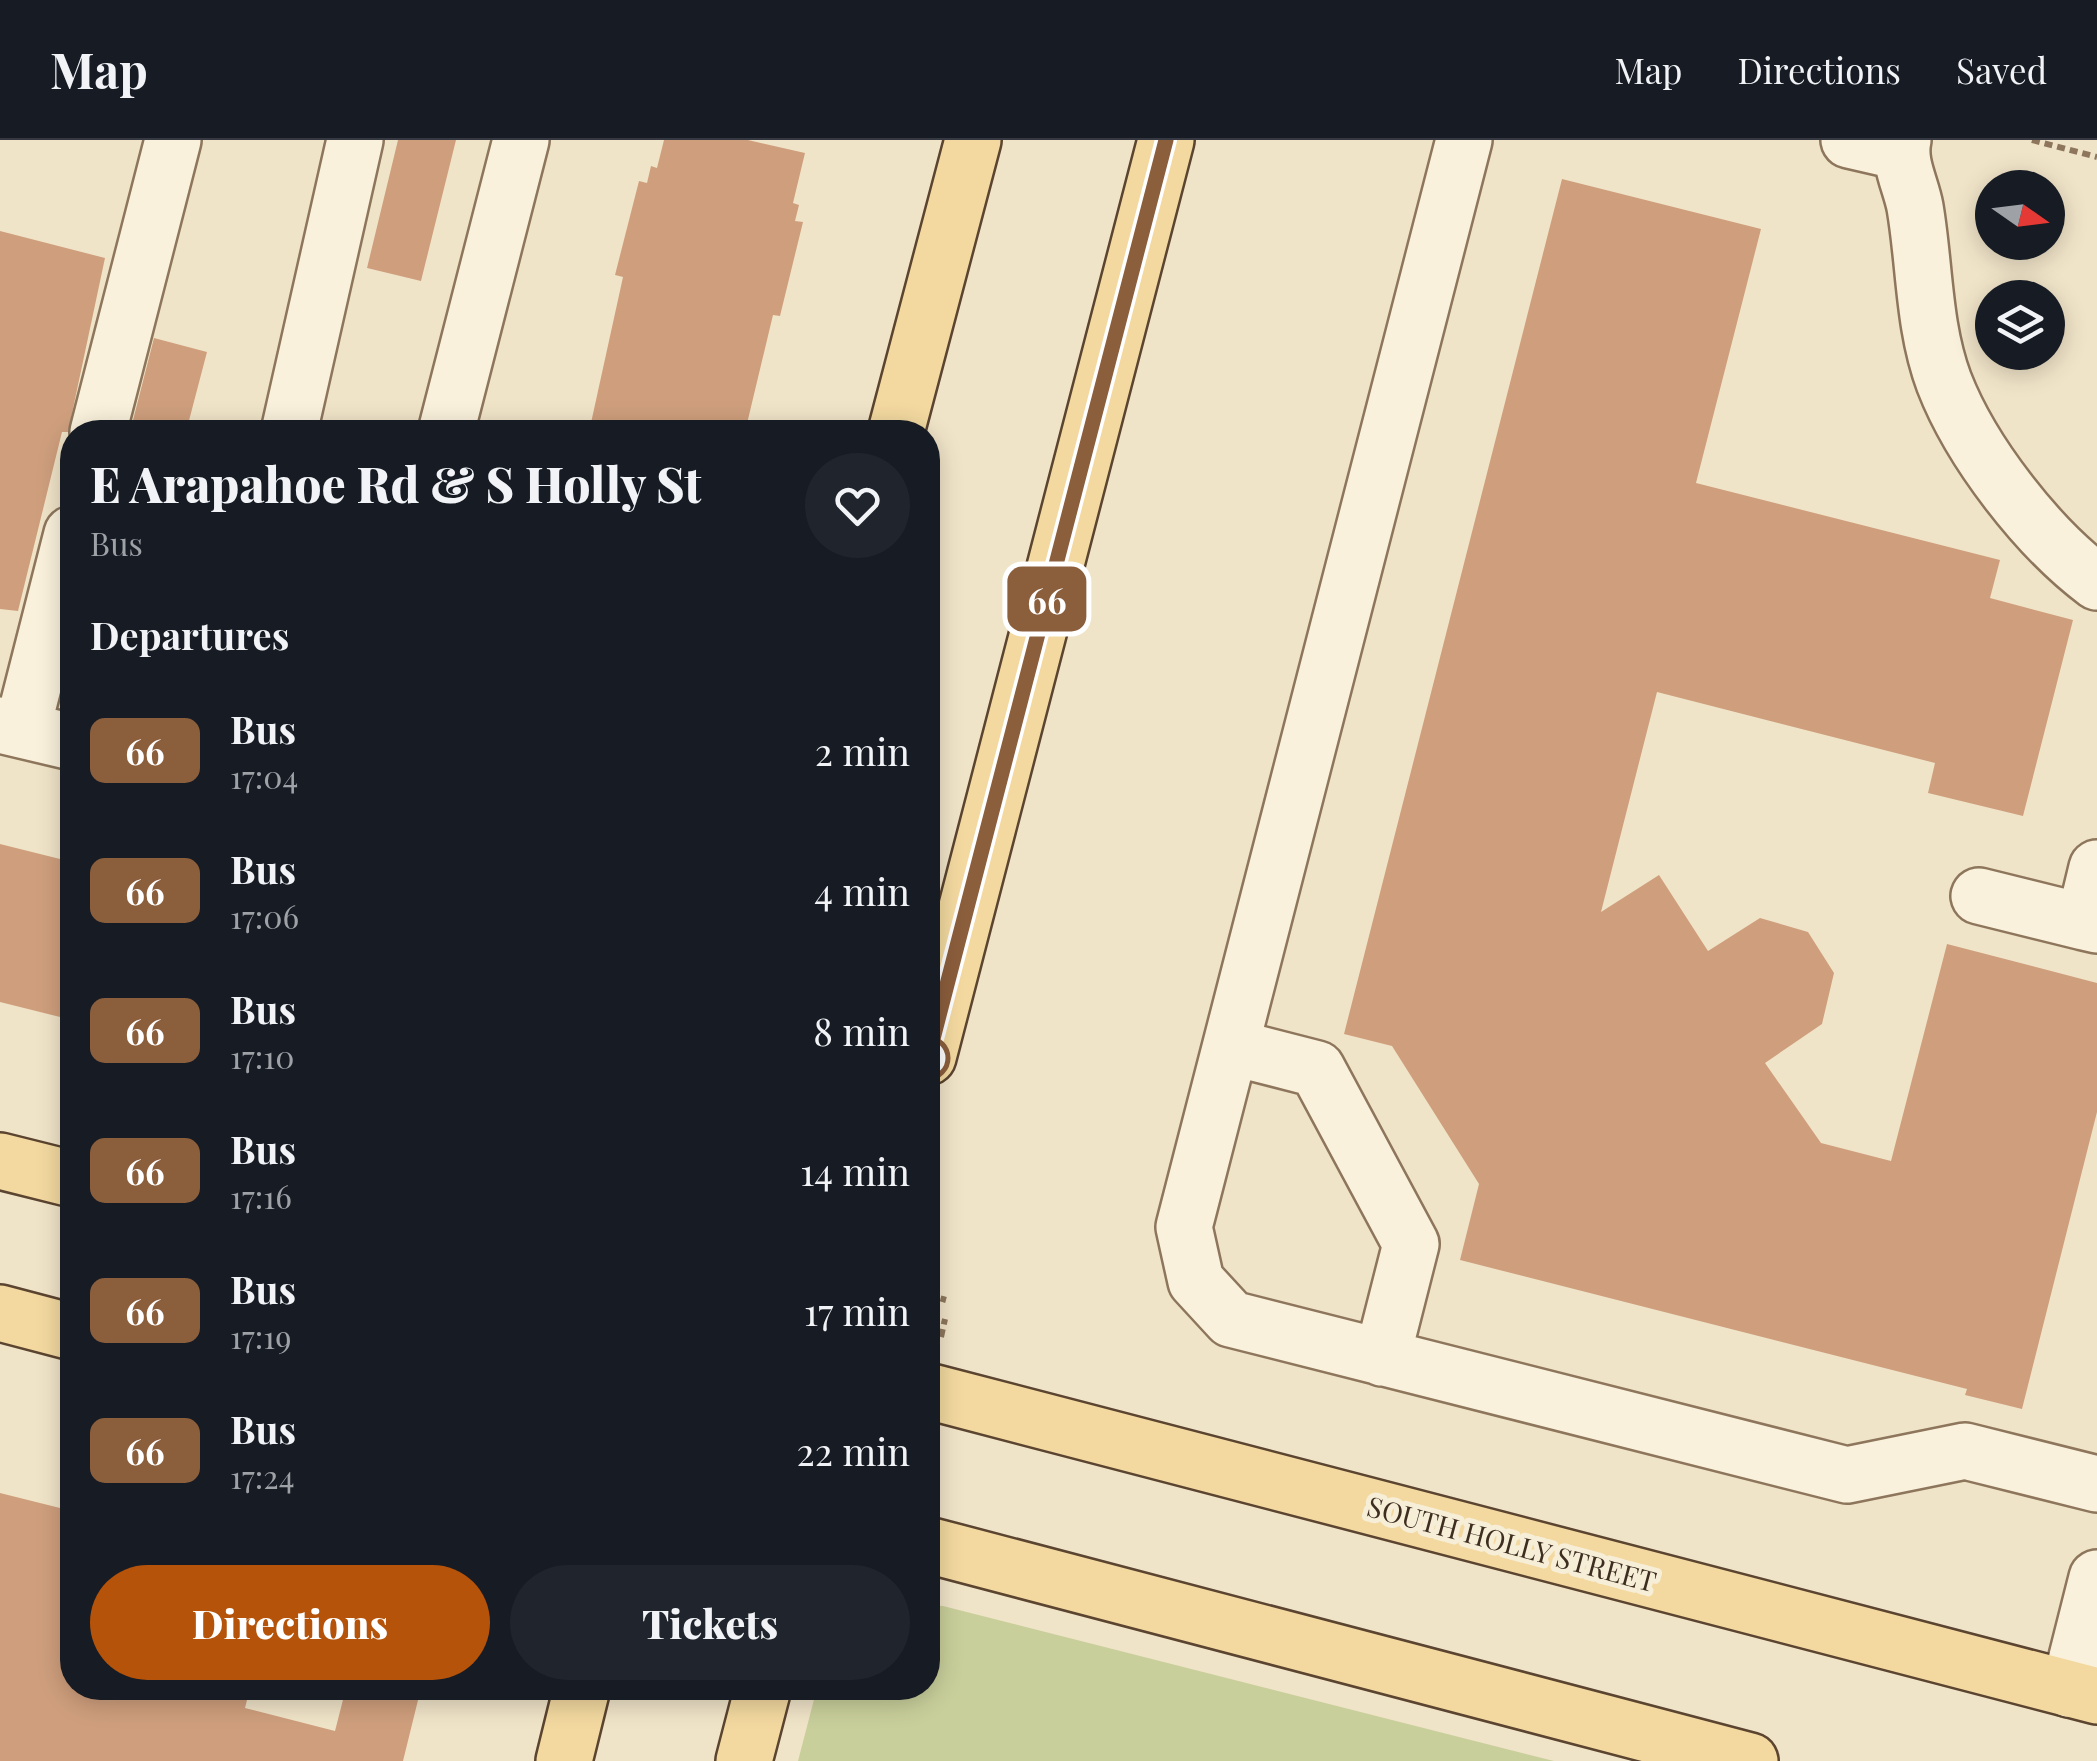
<!DOCTYPE html>
<style>
body{margin:0;font-family:"Playfair Display",serif;background:#20242c;color:#f1f3f6;height:100vh;display:flex;flex-direction:column;font-size:38px;white-space:nowrap}
*{box-sizing:border-box;margin:0}
p{font-size:32px;color:#9ea1a6}
.icon{flex:none;width:55px;height:55px;fill:none;stroke:currentColor;stroke-width:2;stroke-linecap:round;stroke-linejoin:round}
.map{position:relative;flex:1;overflow:hidden}
.panel{position:absolute;left:60px;top:280px;width:880px;height:1280px;display:flex;flex-direction:column;background:#171b24;border-radius:40px;box-shadow:0 5px 25px #0003}
.panel>*{flex:none}
.badge{padding:0 20px;border-radius:15px;font-size:35px;line-height:65px}
.needle{width:65px;rotate:104deg}
.controls{position:absolute;left:1975px;top:30px;display:grid;gap:20px}
.controls a{display:grid;place-items:center;width:90px;height:90px;border-radius:50%;background:#171b24;box-shadow:0 5px 25px #0003;font-size:50px}
.map>.badge{position:absolute;translate:-50% -50%;box-shadow:0 0 0 5px #fff}
h2{padding:0 30px;font-size:38px;line-height:90px}
.round{display:grid;place-items:center;flex:none;width:105px;height:105px;border-radius:52px;background:#20242c}
.headline{display:flex;align-items:center;justify-content:space-between;height:170px;padding:0 30px}
h1{font-size:48px;font-weight:800;line-height:75px}
.cta{display:flex;gap:20px;margin-top:auto;padding:20px 30px}
.cta a{flex:1;height:115px;border-radius:60px;background:#b45309;color:#fff;font-size:40px;font-weight:800;line-height:115px;text-align:center}
.cta a+a{background:#20242c;color:#f1f3f6}
ul{padding:0;list-style:none}
li{display:flex;align-items:center;gap:30px;height:140px;padding:0 30px}
li div{flex:1}
li b{display:block;font-size:38px}
li em{font-style:normal}
li .badge{min-width:110px;font-weight:700;text-align:center}
header{display:flex;align-items:center;gap:60px;box-sizing:border-box;height:140px;padding:0 50px;background:#171b24;border-bottom:2px solid #363941}
header strong{font-size:48px}
nav{display:flex;gap:55px;margin-inline-start:auto;font-size:35px}
.map>svg:first-child{display:block}
.green{fill:#c9cf9b}
.building{fill:#cf9f7d}
.lines{fill:none;stroke-linecap:round;stroke-linejoin:round}
.minor-casing{stroke:#8d765c;stroke-width:60}
.major-casing{stroke:#5b4430;stroke-width:60}
.path{stroke:#8d765c;stroke-width:6;stroke-dasharray:8 5;stroke-linecap:butt}
.minor{stroke:#faf1dc;stroke-width:55}
.major{stroke:#f3d9a0;stroke-width:55}
.line-casing{stroke:#fff;stroke-width:22}
.line{stroke:#8b5e3c;stroke-width:15}
.stop-dot{fill:#fff;stroke:#8b5e3c;stroke-width:5}
.labels{text-anchor:middle;dominant-baseline:central;stroke-width:10;stroke-linejoin:round;paint-order:stroke}
.street-label{font-size:28px;fill:#3d2e20;stroke:#f7eed8}
</style>
<header>
<strong>Map</strong>
<nav><a>Map</a><a>Directions</a><a>Saved</a></nav>
</header>
<div class="map">
<svg width="2097" height="1621" viewBox="0 0 2097 1621">
<rect width="100%" height="100%" fill="#f0e4c8"/>
<path class="green" d="M928 1465 943 1466 1554 1621H798L817 1548H928Z"/>
<path class="building" d="M398 0H456L421 141 367 128Z
M664 0H748L805 13 793 63 799 65 795 81 803 82 780 176 773 175 745 292H589L623 137 615 135 639 41 647 43 651 26 657 28Z
M1562 39 1761 89 1696 343 2000 420 1990 458 2073 480 2023 676 1928 653 1935 623 1657 552 1601 772 1659 735 1708 811 1760 778 1808 792 1834 833 1822 884 1765 923 1821 1003 1891 1021 1947 804 2097 843V972L2022 1269 1965 1255 1967 1249 1460 1120 1479 1044 1392 906 1344 894Z
M0 91 105 118 68 292H62L18 471 0 469Z
M154 198 207 212 186 292H130Z
M0 704 72 722V880L0 862Z
M0 1353 72 1371V1548H250L245 1568 335 1591 346 1548H421L403 1621H0Z"/>
<g class="lines">
<defs>
<path id="minor" d="M1464 0 1184 1087 1196 1141 1231 1179 1847 1335 1965 1311 2097 1344
M1849 0 1901 12
M1903 0C1898 23 1911 45 1915 67 1925 125 1923 186 1944 242 1971 312 2037 397 2097 442
M98 292 173 0
M289 292 355 0
M446 292 521 0
M0 585 72 602
M22 590 72 394
M2097 728 2084 782 2097 785
M1979 756 2084 782
M1231 907 1317 929 1411 1104 1382 1218
M2069 1549 2097 1438"/>
<path id="major" d="M896 292 973 0
M928 917 1166 0
M0 1021 72 1039
M0 1173 72 1192
M928 1251 2097 1556
M928 1405 1750 1621
M564 1621 582 1548
M744 1621 763 1548"/>
</defs>
<use href="#minor" class="minor-casing"/>
<use href="#major" class="major-casing"/>
<path class="path" d="M2032 0 2097 17
M928 1155 946 1160
M941 1197 945 1179"/>
<use href="#minor" class="minor"/>
<use href="#major" class="major"/>
</g>
<g class="lines">
<defs>
<path id="line" d="M928 918 1166 0"/>
</defs>
<use href="#line" class="line-casing"/>
<use href="#line" class="line"/>
</g>
<circle class="stop-dot" cx="928" cy="918" r="20"/>
<g class="labels">
<g class="street-label">
<text transform="translate(1512 1403) rotate(15)">SOUTH HOLLY STREET</text>
</g>
</g>
</svg>
<div class="controls">
<a><svg class="needle" viewBox="-14 -14 28 28"><path d="M0-13l5 13h-10z" fill="#e53935"/><path d="M0 13l5-13h-10z" fill="#9ea1a6"/></svg></a>
<a><svg class="icon" aria-label="layers" viewBox="0 0 24 24"><path d="M12 4l9 5-9 5-9-5zM3 14l9 5 9-5"/></svg></a>
</div>
<b class="badge" style="left:1047px;top:459px;background:#8b5e3c;color:#fff">66</b>
<section class="panel">
<div class="headline"><div><h1>E Arapahoe Rd &amp; S Holly St</h1><p>Bus</p></div><a class="round"><svg class="icon" aria-label="heart" viewBox="0 0 24 24"><path d="M12 20l-8-8c-3-5 5-10 8-4 3-6 11-1 8 4z"/></svg></a></div>
<h2>Departures</h2>
<ul>
<li><span class="badge" style="background:#8b5e3c;color:#fff">66</span><div><b>Bus</b><p>17:04</p></div><em>2 min</em></li>
<li><span class="badge" style="background:#8b5e3c;color:#fff">66</span><div><b>Bus</b><p>17:06</p></div><em>4 min</em></li>
<li><span class="badge" style="background:#8b5e3c;color:#fff">66</span><div><b>Bus</b><p>17:10</p></div><em>8 min</em></li>
<li><span class="badge" style="background:#8b5e3c;color:#fff">66</span><div><b>Bus</b><p>17:16</p></div><em>14 min</em></li>
<li><span class="badge" style="background:#8b5e3c;color:#fff">66</span><div><b>Bus</b><p>17:19</p></div><em>17 min</em></li>
<li><span class="badge" style="background:#8b5e3c;color:#fff">66</span><div><b>Bus</b><p>17:24</p></div><em>22 min</em></li>
</ul>
<div class="cta"><a>Directions</a><a>Tickets</a></div>
</section>
</div>
